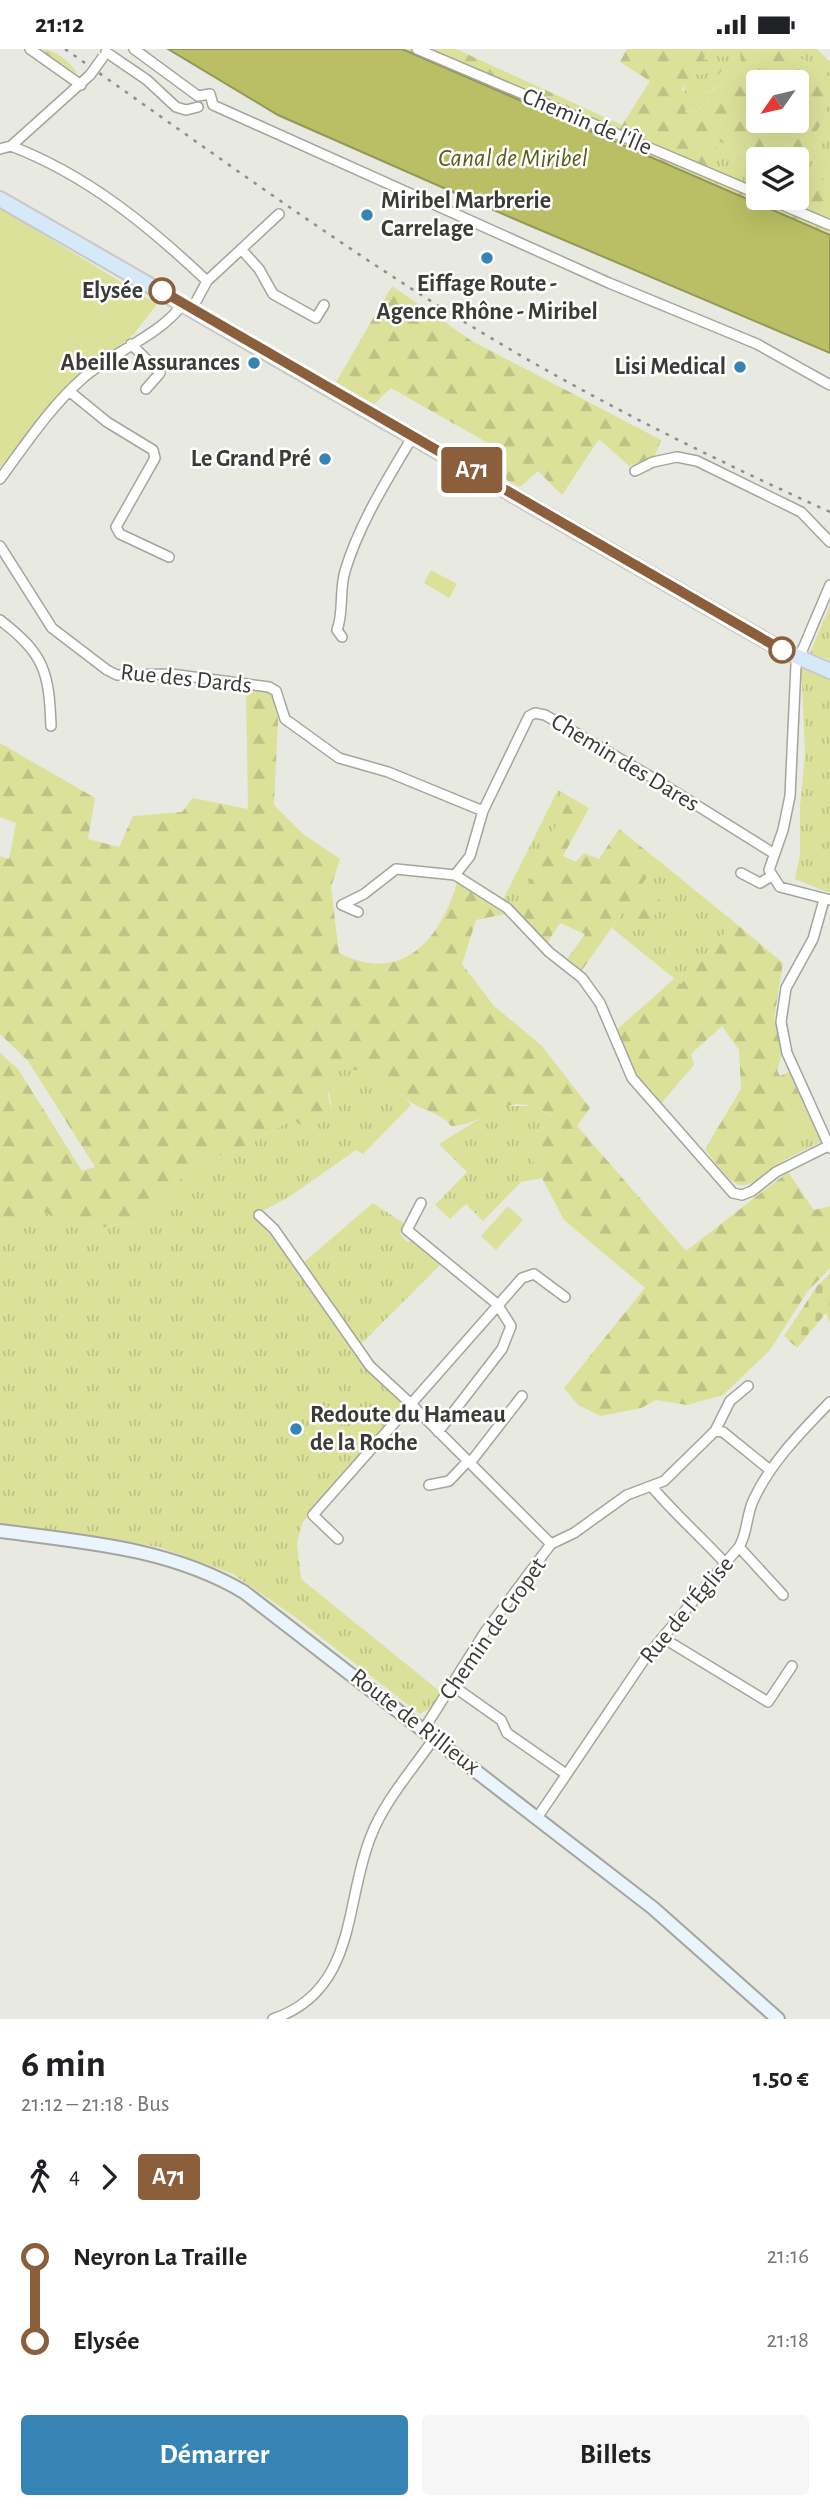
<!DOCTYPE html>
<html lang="fr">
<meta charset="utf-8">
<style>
body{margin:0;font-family:"Alegreya Sans",sans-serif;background:#f6f6f6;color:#202124;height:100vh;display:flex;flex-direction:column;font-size:26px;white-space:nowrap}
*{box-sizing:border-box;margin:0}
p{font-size:23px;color:#757577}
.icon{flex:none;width:38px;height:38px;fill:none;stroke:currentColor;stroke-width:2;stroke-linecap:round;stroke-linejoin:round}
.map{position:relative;height:1970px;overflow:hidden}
.side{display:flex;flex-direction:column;background:#fff;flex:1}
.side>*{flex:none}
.badge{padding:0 14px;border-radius:5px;font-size:24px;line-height:46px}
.needle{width:46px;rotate:236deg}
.buttons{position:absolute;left:746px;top:21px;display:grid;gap:14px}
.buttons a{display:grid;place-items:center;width:63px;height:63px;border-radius:7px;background:#fff;box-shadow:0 7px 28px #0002;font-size:35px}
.map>.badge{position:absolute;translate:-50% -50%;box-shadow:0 0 0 4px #fff}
.legs{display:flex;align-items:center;gap:10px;height:77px;padding:0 21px;font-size:23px}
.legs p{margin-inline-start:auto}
.summary{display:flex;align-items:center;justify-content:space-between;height:119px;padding:0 21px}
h1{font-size:38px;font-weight:700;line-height:52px}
.cta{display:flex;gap:14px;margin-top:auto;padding:14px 21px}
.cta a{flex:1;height:80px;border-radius:7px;background:#3683b6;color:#fff;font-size:28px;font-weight:700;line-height:80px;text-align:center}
.cta a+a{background:#f6f6f6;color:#202124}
ul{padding:0 21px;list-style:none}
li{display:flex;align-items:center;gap:24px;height:84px;font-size:26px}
li i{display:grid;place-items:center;width:10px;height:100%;margin:0 9px;background:currentColor}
li i::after{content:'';width:18px;height:18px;margin:-9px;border:5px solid;border-radius:50%;background:#fff}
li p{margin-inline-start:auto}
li:first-child i{background:linear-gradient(#0000 50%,currentColor 0)}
li:last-child i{background:linear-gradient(currentColor 50%,#0000 0)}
.status{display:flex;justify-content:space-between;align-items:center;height:49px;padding:0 35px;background:#fff;direction:ltr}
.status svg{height:19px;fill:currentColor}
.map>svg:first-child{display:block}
.grass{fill:url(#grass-tufts)}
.forest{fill:url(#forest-firs);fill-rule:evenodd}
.cemetery{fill:url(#cemetery-stones)}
.pitch{fill:#dce19a}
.water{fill:#babf65;stroke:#949757;stroke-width:2}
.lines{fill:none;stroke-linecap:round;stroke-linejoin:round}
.street-casing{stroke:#a4a59d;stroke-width:12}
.secondary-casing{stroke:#a4a59d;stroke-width:16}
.primary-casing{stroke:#c8c8c7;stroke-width:18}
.street{stroke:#fff;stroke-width:9}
.secondary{stroke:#eaf4fc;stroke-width:12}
.primary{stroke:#d5e9f8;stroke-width:14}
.rail{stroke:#8e8f89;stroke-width:2.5;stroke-dasharray:3.5 7;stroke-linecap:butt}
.street-bridge-casing{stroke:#a4a59d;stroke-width:12;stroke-linecap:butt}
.street-bridge{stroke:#fff;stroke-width:9}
.line-1-casing{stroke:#fff;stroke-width:16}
.line-1{stroke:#8b5e3c;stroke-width:10}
.poi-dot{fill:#3683b6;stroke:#fff;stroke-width:2.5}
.stop-1-dot{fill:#fff;stroke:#8b5e3c;stroke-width:3.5}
.labels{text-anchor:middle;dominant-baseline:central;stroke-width:5;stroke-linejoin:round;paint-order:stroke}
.street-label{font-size:24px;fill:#3a3a37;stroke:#fff}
.poi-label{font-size:24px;font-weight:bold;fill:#3a3a37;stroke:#fff;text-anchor:end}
.stop-label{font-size:24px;font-weight:bold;fill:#3a3a37;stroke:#fff;text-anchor:end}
.water-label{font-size:26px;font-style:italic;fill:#585b19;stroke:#fff}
</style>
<div class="status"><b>21:12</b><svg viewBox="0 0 49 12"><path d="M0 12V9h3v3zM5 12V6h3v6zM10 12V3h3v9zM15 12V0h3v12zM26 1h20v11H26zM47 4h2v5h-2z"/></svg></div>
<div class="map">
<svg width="830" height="1970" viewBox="0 0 830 1970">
<defs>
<pattern id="grass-tufts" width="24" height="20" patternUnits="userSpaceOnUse" patternTransform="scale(1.75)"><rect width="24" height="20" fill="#dce19a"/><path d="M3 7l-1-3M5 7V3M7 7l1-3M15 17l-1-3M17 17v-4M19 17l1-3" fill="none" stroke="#bec285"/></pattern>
<pattern id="forest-firs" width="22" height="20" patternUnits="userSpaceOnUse" patternTransform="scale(1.75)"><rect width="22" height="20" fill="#dce19a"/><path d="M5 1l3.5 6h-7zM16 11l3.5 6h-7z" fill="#bec285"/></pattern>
<pattern id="cemetery-stones" width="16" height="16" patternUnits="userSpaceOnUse" patternTransform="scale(1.75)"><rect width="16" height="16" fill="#dce19a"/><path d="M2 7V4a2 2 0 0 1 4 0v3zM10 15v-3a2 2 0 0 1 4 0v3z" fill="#bec285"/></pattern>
</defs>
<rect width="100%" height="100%" fill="#e8e9e0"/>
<path class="grass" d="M721 0H740L741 19C731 30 718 35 707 46L709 52C704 59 696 58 689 65L685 64 684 35 704 17 722 21 703 11 711 2 724 7Z
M787 0H817L830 13V29Z
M825 48 830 53V118L818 141 796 134V127L814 87 829 64 819 53Z
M716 90 733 98 735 104 760 110 758 144 717 127 711 107Z
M830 556V611L810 604Z
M800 619 830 629V844L795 830 800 805V757L805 706 802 634 797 629Z
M558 741 570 748 516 860 503 851Z
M659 812 734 873 681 935 612 879 624 861 664 856 641 835Z
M337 1021H367L392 1047 402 1045 411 1056 363 1105 356 1101 289 1148 260 1163 262 1171 355 1300 407 1355 302 1474 297 1495 301 1530 442 1644 429 1660 420 1665 295 1568 233 1525 159 1498 0 1475V1188L25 1168 42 1162 84 1182 150 1169 163 1143 215 1104 225 1108 293 1070 332 1064 328 1035Z
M500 1057H535L555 1070 522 1091 542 1129 521 1133 483 1172 466 1155 450 1170 435 1156 467 1123 439 1095Z
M805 1059 821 1093 786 1110C781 1088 792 1076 805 1059Z
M373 1154 405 1175 400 1185 407 1193 417 1190 443 1213 359 1297 303 1214Z"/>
<path class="forest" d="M37 0C56 0 68 11 79 26Z
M398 0H456L622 76 650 32 620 13 627 0H721L724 7 720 9 711 2 703 10 717 13 722 21 718 26 714 20 705 17 702 26 693 25 695 32 684 35 682 40 688 48 685 63 689 65C696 59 704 59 709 52L707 46 741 19 740 0H787L830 29V53L825 48 819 53 829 64 814 86 819 93 816 99 809 100 796 127V110H760L735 104 732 98 716 91V104L711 107 717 127 758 149H796V134L818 141 830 118V197ZM758 33H796V72H758Z
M392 237 472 292 661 391 654 409 629 417 599 390 562 446 538 422 520 438 476 414 486 393 391 339 373 356 336 333Z
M246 642H272L278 670 274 756 303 785 340 810 331 838 339 904C402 936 440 891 457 834L505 865 476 871 462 915 494 957 542 997 590 1059 577 1077 686 1202 788 1123 814 1161 830 1157V1219L807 1243 770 1301 723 1346 687 1356 656 1351 641 1359 601 1367 578 1356 564 1339 645 1239 564 1171 522 1091 555 1070C508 1034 493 1075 451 1077 437 1059 416 1063 402 1045L392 1047 367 1021H337C328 1036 325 1047 333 1063L300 1076 293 1070 225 1108 215 1104 163 1143 150 1169 84 1182 42 1162 25 1168 0 1188V1004L18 1020 82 1122 95 1118 28 1012 0 985V807L9 810 16 774 0 768V694L95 749 88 790 119 798 133 767 182 763 193 749 248 760Z
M570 748 589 759 563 807 576 813 584 804 599 810 619 780 659 812 642 835 665 856 643 877 624 861 580 924 565 913 585 885 560 874 547 894 516 860Z
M734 873 783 914 774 970 783 1003 777 1021 780 1027 789 1023 805 1059C792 1076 781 1088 786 1110 737 1145 742 1148 705 1100L741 1040 739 1001 722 977 691 1005 694 1016 659 1057 634 1025 614 983 674 930 681 935Z"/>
<path class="cemetery" d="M830 1225V1275L826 1264 797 1299 784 1287 818 1236Z"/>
<path class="pitch" d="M0 159 157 255 134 285 59 345 0 419Z
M431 521 457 535 449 549 424 534Z
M508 1157 523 1171 496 1201 481 1187Z"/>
<path class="water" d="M168 0H402L830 186V304L512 169 278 66Z"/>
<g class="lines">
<defs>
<path id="street" d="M30 0 81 36
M134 0 198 47
M417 0 758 145
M106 3 147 31 176 58 186 61 198 58
M198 47 210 45 213 56
M213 56 609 234 757 295 830 336
M11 97C87 126 149 177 207 232
M0 100 11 97 90 26
M766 149 830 176
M241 200 259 220 273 245 316 269 324 256
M192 260 207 232 279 165
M131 295 160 324 146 340
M69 342 107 373 153 401 155 409 116 478 120 485 169 508
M635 422 653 413 677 408 697 412 801 463 830 493
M0 430C26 395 50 358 83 329 114 302 158 288 183 255
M0 497 52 579 107 621 117 626 171 625 269 638 276 642 285 670 339 709 388 723 483 762
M830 536 796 616 790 747 783 781 769 821 780 838 830 851
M0 571C44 605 49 622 51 677
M342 588 337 581C344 563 339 542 345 522 359 475 388 429 413 387
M773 804 658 732 545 666 535 664 529 667 483 762 470 807 455 826 507 859 549 903 582 929 600 954 632 1029 733 1144 742 1146 752 1142 776 1123 828 1097
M741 824 760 834 770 828
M824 851 813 890 786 939 781 973 787 1004 830 1099
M358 863 342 856 364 845 396 820 455 826
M421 1154 407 1181 497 1255 511 1277 502 1300 438 1383
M259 1166 274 1180 370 1317 411 1355 313 1466 338 1490
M715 1382 730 1352 748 1337
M470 1414 522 1347
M429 1436 449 1432 468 1412
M652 1438C675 1465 701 1488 725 1514
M551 1495 411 1355 522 1229 534 1225 565 1248
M739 1498 783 1546
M663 1589 768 1653 792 1617
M453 1637 501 1671 507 1684 566 1725
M424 1680 485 1583 551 1495 574 1484 627 1446 664 1432 715 1382 723 1383 770 1421
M537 1769 646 1608 739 1498C748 1483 746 1467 753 1452 770 1414 801 1383 830 1353
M273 1970C358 1941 344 1853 371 1787 385 1751 413 1720 435 1688"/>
<path id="secondary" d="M0 1482C84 1493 170 1499 244 1543L653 1859 778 1970"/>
<path id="primary" d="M0 150 782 601 830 622"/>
</defs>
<use href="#street" class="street-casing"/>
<use href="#secondary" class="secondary-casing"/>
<use href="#primary" class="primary-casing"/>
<use href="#street" class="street"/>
<use href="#secondary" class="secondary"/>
<use href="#primary" class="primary"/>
<path class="rail" d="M65 0C218 107 369 220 532 313 628 368 729 417 830 463"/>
<defs>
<path id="street-bridge" d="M90 26 103 8"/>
</defs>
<use href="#street-bridge" class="street-bridge-casing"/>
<use href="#street-bridge" class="street-bridge"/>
</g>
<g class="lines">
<defs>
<path id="line-1" d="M162 242 782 601"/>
</defs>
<use href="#line-1" class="line-1-casing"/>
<use href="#line-1" class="line-1"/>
</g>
<g class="poi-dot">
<circle cx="367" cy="166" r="7"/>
<circle cx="487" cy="209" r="7"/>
<circle cx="254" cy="314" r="7"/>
<circle cx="740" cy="318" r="7"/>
<circle cx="325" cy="410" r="7"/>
<circle cx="296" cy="1380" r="7"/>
</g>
<g class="stop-1-dot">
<circle cx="162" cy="242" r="12"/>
<circle cx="782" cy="601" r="12"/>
</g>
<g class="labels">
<g class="street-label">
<text transform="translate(587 73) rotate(23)">Chemin de l'Île</text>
<text transform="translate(186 630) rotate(6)">Rue des Dards</text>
<text transform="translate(625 714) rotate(31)">Chemin des Dares</text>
<text transform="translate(687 1561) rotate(-50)">Rue de l'Église</text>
<text transform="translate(493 1580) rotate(-55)">Chemin de Cropet</text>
<text transform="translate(415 1673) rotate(38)">Route de Rillieux</text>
</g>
<g class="poi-label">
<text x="381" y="152" text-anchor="start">Miribel Marbrerie<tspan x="381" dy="28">Carrelage</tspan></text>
<text x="487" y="235" text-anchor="middle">Eiffage Route -<tspan x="487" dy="28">Agence Rhône - Miribel</tspan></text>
<text x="240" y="314">Abeille Assurances</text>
<text x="726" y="318">Lisi Medical</text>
<text x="311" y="410">Le Grand Pré</text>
<text x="310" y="1366" text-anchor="start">Redoute du Hameau<tspan x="310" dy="28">de la Roche</tspan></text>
</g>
<g class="stop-label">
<text x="143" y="242">Elysée</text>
</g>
<g class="water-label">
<text x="513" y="109">Canal de Miribel</text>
</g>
</g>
</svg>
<div class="buttons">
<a><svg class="needle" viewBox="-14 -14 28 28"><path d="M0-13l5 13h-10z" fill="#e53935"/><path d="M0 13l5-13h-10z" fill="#757577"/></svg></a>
<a><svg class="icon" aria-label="layers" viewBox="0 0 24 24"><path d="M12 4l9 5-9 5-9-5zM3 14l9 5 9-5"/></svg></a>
</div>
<b class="badge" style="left:472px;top:421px;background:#8b5e3c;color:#fff">A71</b>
</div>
<section class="side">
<div class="summary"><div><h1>6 min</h1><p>21:12 – 21:18 · Bus</p></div><b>1.50 €</b></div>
<div class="legs"><svg class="icon" aria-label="walk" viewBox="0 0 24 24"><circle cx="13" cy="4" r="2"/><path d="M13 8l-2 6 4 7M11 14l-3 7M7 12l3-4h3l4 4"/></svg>4<svg class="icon" aria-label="forward" viewBox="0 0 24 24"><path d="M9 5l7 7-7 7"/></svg><b class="badge" style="background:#8b5e3c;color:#fff">A71</b></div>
<ul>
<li><i style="color:#8b5e3c"></i><b>Neyron La Traille</b><p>21:16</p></li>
<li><i style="color:#8b5e3c"></i><b>Elysée</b><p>21:18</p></li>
</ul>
<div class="cta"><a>Démarrer</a><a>Billets</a></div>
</section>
